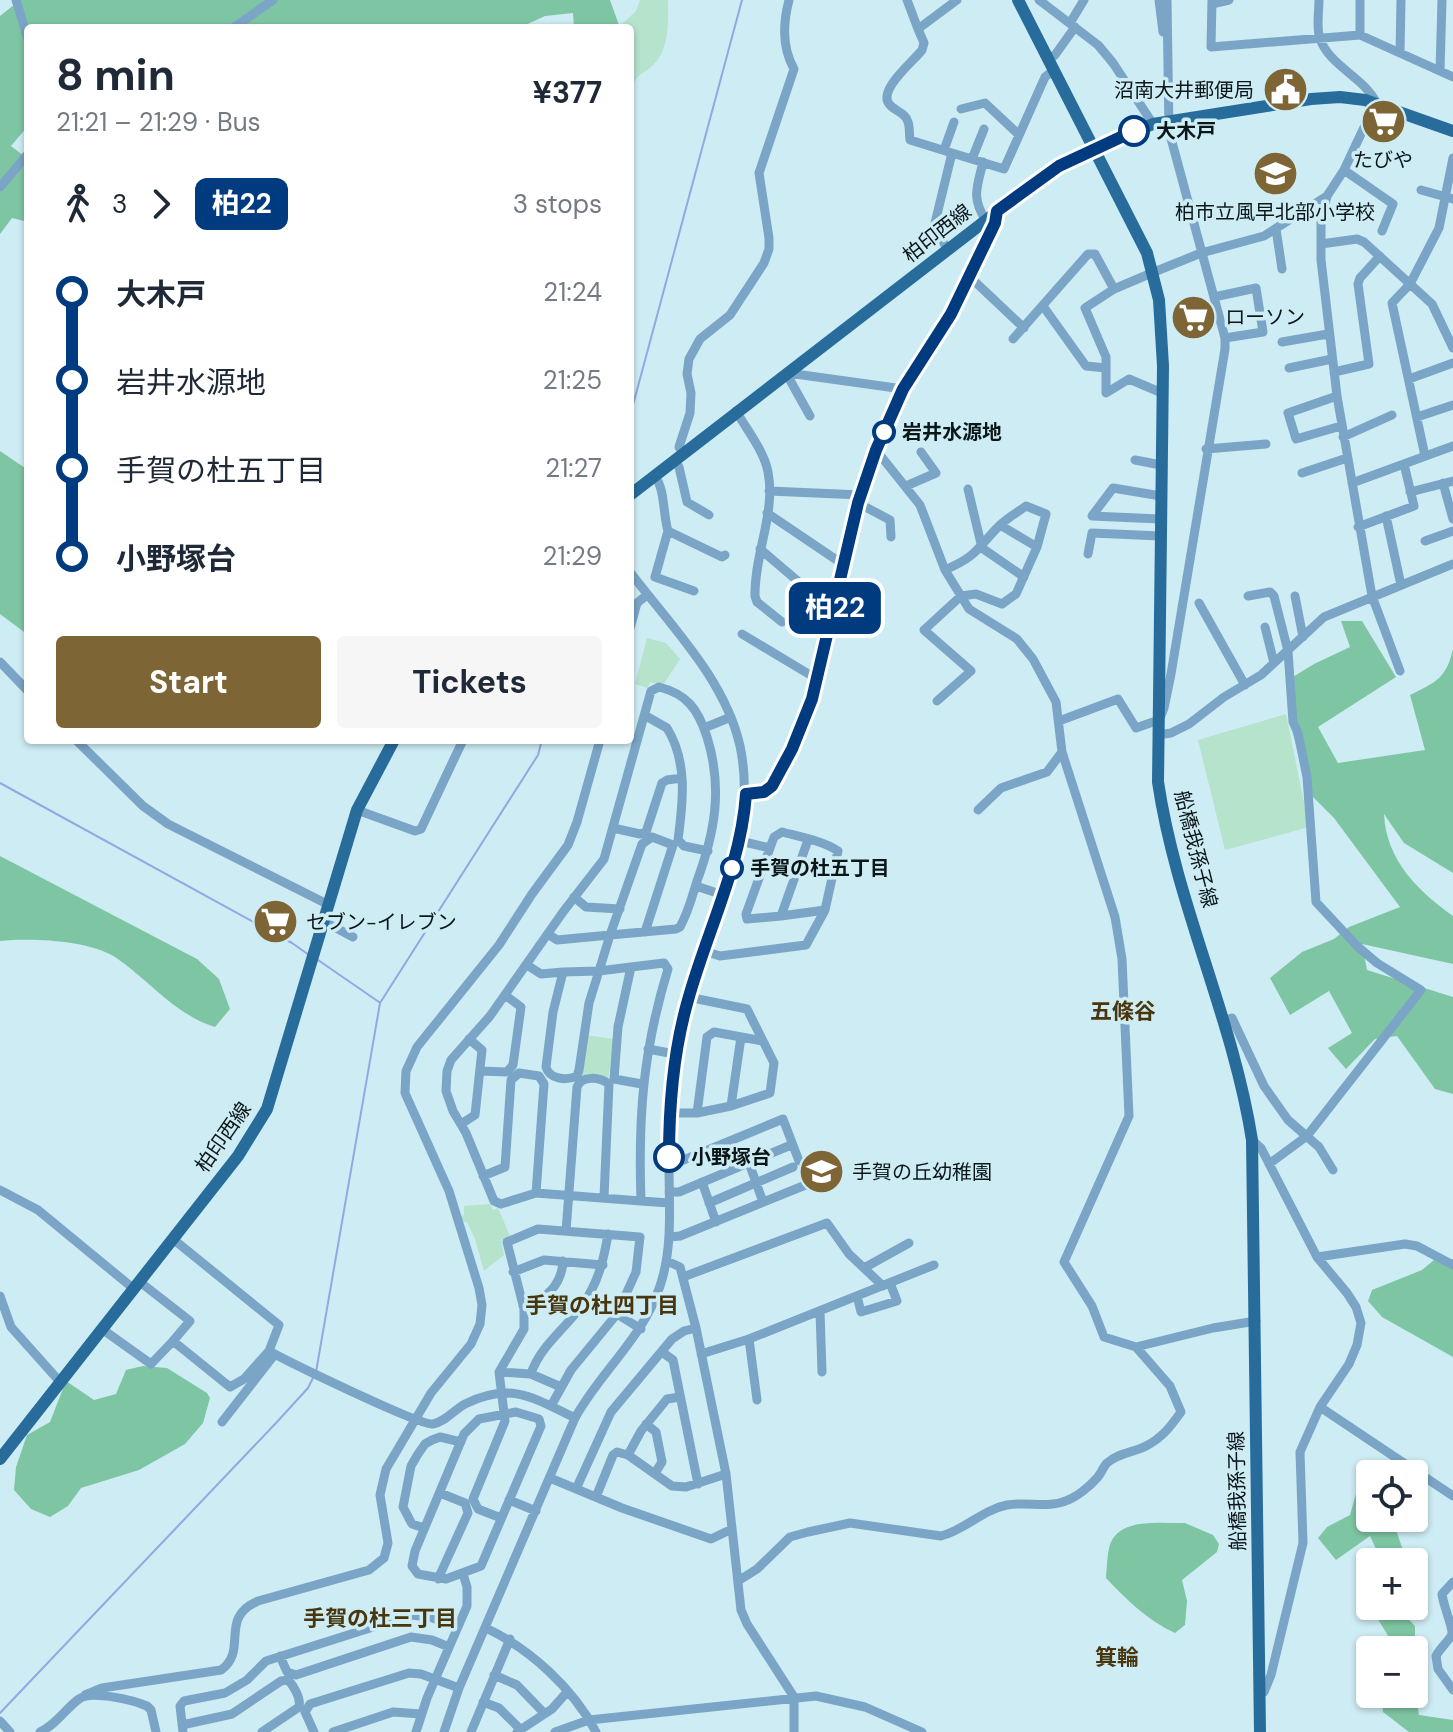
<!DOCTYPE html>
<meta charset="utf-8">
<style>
body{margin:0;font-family:"DM Sans","Noto Sans JP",sans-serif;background:#f6f6f7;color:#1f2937;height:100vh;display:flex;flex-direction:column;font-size:30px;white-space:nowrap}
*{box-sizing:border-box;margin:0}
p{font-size:26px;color:#747a83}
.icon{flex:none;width:44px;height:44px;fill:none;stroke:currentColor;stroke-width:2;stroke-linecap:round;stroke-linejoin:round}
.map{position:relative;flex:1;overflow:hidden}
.panel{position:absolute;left:24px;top:24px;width:610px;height:720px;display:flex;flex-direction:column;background:#fff;border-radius:8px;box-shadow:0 2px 6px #0004}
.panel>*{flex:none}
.badge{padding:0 16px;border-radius:12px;font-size:28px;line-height:52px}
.tools{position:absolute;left:1356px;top:1460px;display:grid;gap:16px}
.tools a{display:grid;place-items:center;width:72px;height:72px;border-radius:8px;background:#fff;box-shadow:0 2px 6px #0004;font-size:40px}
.map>.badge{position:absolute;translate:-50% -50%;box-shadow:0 0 0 4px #fff}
.legs{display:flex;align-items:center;gap:12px;height:88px;padding:0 32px;font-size:26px}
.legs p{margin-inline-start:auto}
.headline{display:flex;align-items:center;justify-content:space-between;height:136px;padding:0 32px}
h1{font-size:44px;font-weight:700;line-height:60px}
.action{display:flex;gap:16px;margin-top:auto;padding:16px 32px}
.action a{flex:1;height:92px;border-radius:8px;background:#7d6535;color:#fff;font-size:32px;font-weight:700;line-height:92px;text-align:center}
.action a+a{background:#f6f6f7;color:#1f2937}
ul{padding:0 32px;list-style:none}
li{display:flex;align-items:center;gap:28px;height:88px;font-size:30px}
li i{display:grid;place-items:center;width:12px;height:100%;margin:0 10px;background:currentColor}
li i::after{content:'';width:20px;height:20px;margin:-10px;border:6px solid;border-radius:50%;background:#fff}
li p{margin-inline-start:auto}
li:first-child i{background:linear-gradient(#0000 50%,currentColor 0)}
li:last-child i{background:linear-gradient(currentColor 50%,#0000 0)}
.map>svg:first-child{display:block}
.green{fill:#b6e3cc}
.forest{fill:#7ec6a3}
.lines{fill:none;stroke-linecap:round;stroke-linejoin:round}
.stream{stroke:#93a7e2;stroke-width:2}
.minor{stroke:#7ba5c6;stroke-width:9}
.major{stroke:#276c9b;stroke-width:12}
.line-1-casing{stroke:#fff;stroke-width:18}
.line-1{stroke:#003b80;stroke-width:12}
.stop-1-dot{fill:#fff;stroke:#003b80;stroke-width:4}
.labels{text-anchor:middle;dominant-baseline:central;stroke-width:7;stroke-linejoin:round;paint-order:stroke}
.poi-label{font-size:20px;fill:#0b1619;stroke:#ceecf4;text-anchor:start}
.stop-label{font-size:20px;font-weight:bold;fill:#0b1619;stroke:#ceecf4;text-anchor:start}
.street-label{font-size:20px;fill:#0b1619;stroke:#ceecf4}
.neighbourhood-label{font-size:22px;font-weight:bold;fill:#48360f;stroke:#ceecf4}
</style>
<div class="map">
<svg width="1453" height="1732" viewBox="0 0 1453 1732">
<rect width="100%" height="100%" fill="#ceecf4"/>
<path class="green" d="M640 0H668C668 22 670 50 652 66 637 79 637 72 630 94V28H618L636 11Z
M647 638 666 643 680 659 663 685 650 682 648 688 635 684Z
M1286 714 1309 827 1225 850 1198 740Z
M586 1035 614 1039 608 1079 581 1076Z
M490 1204 493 1210 498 1208 510 1236 501 1240 504 1255 484 1271 475 1239 467 1222 461 1221 460 1217 464 1215V1206Z"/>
<path class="forest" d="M20 0H610L620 28H574L573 13 545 16 519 28H28V126L11 146 28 159V222L12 218 0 234V16Z
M0 451 28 470V635L0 614Z
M1341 621H1362L1396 677 1318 727 1338 763 1425 750 1410 695C1436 682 1446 679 1453 649V873L1404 843 1384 814C1386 860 1418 891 1453 916V964L1362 944 1367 970 1453 997V1094L1435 1089 1397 1036 1375 1039 1346 1069 1328 1048 1352 1033 1329 991 1290 1015 1270 978 1302 952 1334 939 1349 927 1400 907 1334 818 1310 794 1293 734 1288 680 1314 664 1350 647Z
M0 856 197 959 219 979 230 1009 215 1027C175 1015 149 980 115 957 87 940 32 938 0 941Z
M1453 1259V1357L1382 1317 1368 1301 1372 1290 1422 1270 1434 1260Z
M143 1366 167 1368 207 1393 210 1398 203 1423 185 1444 139 1470 81 1488 68 1506 50 1517 31 1509 14 1490 16 1467 27 1435 50 1422 66 1381 94 1400 116 1394 126 1370Z
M1359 1483 1370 1491V1518H1392L1407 1562H1382L1370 1536 1336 1560 1318 1538 1327 1527 1350 1515Z
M1185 1523 1213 1535 1219 1544 1217 1552 1182 1580 1187 1601 1185 1625 1175 1633C1148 1621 1126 1599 1106 1578 1107 1567 1107 1549 1112 1540 1126 1517 1163 1524 1185 1523Z
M1370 1606H1396L1415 1626V1690L1419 1715 1453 1720V1732H1409L1383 1712 1381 1694H1414V1650H1389L1390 1639Z"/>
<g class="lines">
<path class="stream" d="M630 416 742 0
M0 783 292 943 309 955
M318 960 379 1002
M316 1372 380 1003 538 755 542 740
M0 1713 276 1423 308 1388 313 1378"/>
<path class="minor" d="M16 0 28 39
M907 0 918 29 957 0
M1039 0 1098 45 1113 63 1153 124
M1159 0 1163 32
M1212 0 1211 47 1360 35 1453 77
M1360 0V35
M1212 4 1229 0
M1070 23 1084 0
M233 28 273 0
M918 29 924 43 922 50C914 61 876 91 890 105 895 111 906 113 908 122 910 127 909 134 910 140L1004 169 1045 77 1054 70
M1400 53 1401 0
M1048 59 1055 55 1075 27
M1440 71 1442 0
M961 109 985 103 1018 134
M944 150 954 122
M972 159 984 129
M983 162C977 188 971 197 986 221
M1344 170 1393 204 1382 231
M0 187 28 154
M1421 190 1453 199
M1327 196 1321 223V260L1337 396 1372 596 1400 671
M1276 229 1282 269
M1321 244 1357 239 1364 242 1432 304 1453 348
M948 250 934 227 952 153
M970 277 1024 328
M1214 297 1256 288 1263 332 1225 338
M1043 306 1086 366 1106 368
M1013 339 1088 254H1095L1114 289
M1282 342 1328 334
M1289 368 1332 359
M1334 372 1369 364 1358 284 1360 278 1380 256
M786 373 810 416
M788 373 903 389
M1409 379 1453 363
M1162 393 1129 379 1106 393V357L1085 308 1114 289 1154 272 1201 253 1264 236 1327 196 1344 170 1376 102C1363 77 1330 66 1320 39 1316 28 1319 12 1319 0
M1337 396 1288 413 1296 439 1341 426
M736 411C747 430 764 451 768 472 776 513 754 555 755 596L757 602 782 622
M1417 417 1453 405
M1343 437 1392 415
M1206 449 1266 444
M876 450 920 505 945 570 969 609 1017 639 1033 659 1056 702 1062 752 1115 917 1122 959 1129 1116 1064 1262 1092 1306 1104 1337 1136 1347 1213 1328 1256 1321
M684 453 679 447 690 413 691 393 687 374 689 359 700 339 730 315 764 263 769 249V238L759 173 794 69C782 48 783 23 789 0
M1425 456 1392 303 1410 284 1439 228 1453 158
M1135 460 1161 465
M674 461 679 467 687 502 709 515
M1302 473 1347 458
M655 477C665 488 663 515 668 531L722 557 725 555
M1352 483 1453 446
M1443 483 1453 519
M906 486 936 473 921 452
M968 489 982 548 1024 577
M769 491 861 495
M1410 492 1453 481
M858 503 890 520 891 537
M767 513 844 565
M1386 516 1401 585
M1160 519 1092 516 1113 488 1161 496
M1000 525 1037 547
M1358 527 1414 506 1404 464
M668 531 655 577 694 591
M1425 541 1453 531
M760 549 834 612
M1088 554 1092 533 1160 536
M1248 596 1270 592 1274 596 1288 651 1293 722 1298 733 1307 777 1316 902 1357 946 1377 963 1421 990 1307 1136 1269 1164
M1295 596 1303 637
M1199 603 1245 685
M1265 627 1274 663
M630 628 637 603 647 595
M742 634 817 679
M0 662 28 691
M937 701 971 671 924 630 961 596 976 594 1002 604 1016 594 1037 547 1046 514 1026 506C1018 512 1007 518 1000 525 976 549 979 555 945 570
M646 716 667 728C688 762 683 802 678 840L684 846 708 851
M1059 721 1118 699 1136 728 1153 722 1158 723 1164 708 1171 674 1225 349V338L1169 131 1167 0
M704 728 731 717
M1158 735 1171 733 1189 724 1224 697 1261 675 1324 617 1453 564
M76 740 143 806 168 824 327 904
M746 794 764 792 772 786 800 731 812 699 858 503 888 421 917 366 957 303 995 223 997 211
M357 810 415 831 421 829 463 740
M978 810 1001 788 1047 772 1062 752
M613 828 640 834 646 832 662 783 667 780 682 778
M740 841 770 848 774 837 782 832C801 837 823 841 838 851L825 910 781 916 808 840
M770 848 746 914 747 919 781 916
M696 886 723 895
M574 897 586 907 620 909
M323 921 353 937
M548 934 557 940 610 935 599 971 631 967
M704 951 720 956 806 945 825 910
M527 965 541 974 563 972 553 1012 546 1067C549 1079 566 1081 577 1076L579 1070 589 1003 599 971 563 972
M688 997 747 1009 774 1063 770 1093 731 1106 741 1037
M1223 1021 1232 1018 1264 1086 1288 1120 1319 1147 1333 1170
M648 1049 675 1054
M480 1071 507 1072 513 1065 521 1007 505 995
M669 1113H697L731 1106
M697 1113 707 1037 714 1032 763 1041
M461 1124 475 1115 482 1050 469 1039
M1252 1140 1261 1148 1317 1257 1405 1244 1417 1246 1453 1265
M749 1163 763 1202
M669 1166 783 1119 799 1161
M483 1176 505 1167 511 1080 519 1073 539 1076 544 1084 536 1193 641 1201C638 1116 643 1051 668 969L664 963 631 967 618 1027 614 1079 642 1084
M702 1182 716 1222
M0 1190 38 1210 134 1289
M669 1192H679L791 1145
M536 1193 501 1204 494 1201 466 1133 453 1111 446 1091 447 1071 451 1060 490 1016 563 912 604 859 651 691 659 687C687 694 698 709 707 737 723 788 715 832 697 881 692 897 688 913 680 927L676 929 610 935 642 844 652 837 673 845 645 932
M641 1201 669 1203
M709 1203 793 1167
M566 1231 577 1087C582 1075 600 1077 609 1084L604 1197
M670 1237 680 1236 808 1184
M173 1239 279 1325 269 1351C289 1362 420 1426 433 1424 445 1422 454 1410 465 1404 511 1381 534 1398 575 1418
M667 1261 680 1267 696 1328 726 1474 741 1610 747 1624 794 1697V1732
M864 1268 909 1243
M513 1272 544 1260 603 1265
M683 1277 827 1223 849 1254 883 1286
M140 1282 190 1321 173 1341 230 1387 244 1379 269 1351
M0 1296 11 1327 61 1383
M857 1296 861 1312 897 1301 890 1283
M523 1306C545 1302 562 1284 563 1261
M820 1311 822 1372
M617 1314 641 1329
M102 1329 151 1364 173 1341
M749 1339 934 1265
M662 1352 673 1360 698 1484
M701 1354 749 1339 757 1400
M499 1372 531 1374 561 1387
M531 1374C539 1347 567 1327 583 1304 598 1283 604 1259 608 1234
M1320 1407 1453 1496
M516 1412 539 1419 541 1426 481 1566 446 1579 418 1574 412 1566 415 1551 464 1434 479 1419Z
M222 1422 275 1354
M646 1424 656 1432 662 1462 655 1473
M628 1455 641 1431 667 1399 680 1397
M550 1478 622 1508 711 1539 732 1529
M576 1489 611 1412 672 1339 684 1331 696 1328
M596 1497 613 1455 617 1452 628 1455 672 1486 686 1487 726 1474
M509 1500 536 1511
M501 1518 478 1509 473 1499 505 1421 499 1372 524 1329V1309L507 1242 538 1229 640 1237 636 1272 617 1314 571 1370 551 1406
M424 1528 412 1524 403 1507 411 1466 418 1454 425 1444 432 1440 440 1437 461 1442
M438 1579 468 1513 465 1503 440 1493
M738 1581 757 1569 790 1537 808 1532 850 1523 941 1536C965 1530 982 1510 1007 1505 1027 1501 1049 1509 1068 1500 1078 1496 1090 1486 1097 1478 1101 1474 1103 1467 1107 1463 1119 1452 1133 1453 1146 1446 1162 1438 1171 1426 1181 1412L1170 1386 1136 1347
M1453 1582 1442 1594C1443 1605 1453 1627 1452 1634 1449 1641 1440 1648 1436 1656L1438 1669 1453 1690
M486 1628C530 1649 573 1688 596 1732
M280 1656 287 1672 296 1675 411 1637 432 1640 449 1647
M494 1675 517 1685 544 1713
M1259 1692H1264L1271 1675 1303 1543 1300 1452 1320 1407 1349 1364 1357 1345 1361 1323 1356 1307 1347 1293 1317 1257
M85 1695 102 1688 221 1670C249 1650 218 1618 258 1601L369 1570 384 1558 388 1543 380 1495 386 1469 431 1393 471 1344 480 1324 482 1305 479 1288 449 1191 405 1093 406 1071 417 1047 499 945 532 894 568 845 577 822 600 740
M483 1702 499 1708 520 1729
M0 1721 10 1732
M182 1725 232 1714 281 1681 288 1680C294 1686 301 1698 299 1707L262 1732
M40 1732C57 1724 64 1710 79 1699 91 1690 133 1700 147 1706L151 1710 156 1732
M183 1732 180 1706 184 1701 225 1693 247 1680 266 1661 411 1615 430 1617 457 1627
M314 1732 305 1712 310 1704 409 1673 421 1674 459 1688
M333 1732 393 1712 421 1714
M416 1732 427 1698 467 1606V1587L463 1574
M444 1732 459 1688 575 1418C601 1371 643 1338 660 1286 673 1248 669 1206 669 1166 668 1129 669 1093 675 1057 691 952 763 854 740 746 725 679 670 625 630 572
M471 1732 510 1639
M517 1732 552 1709 567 1692
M555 1732 589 1720 816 1696 865 1707 922 1732"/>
<path class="major" d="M1018 0 1147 253 1159 300 1163 366 1158 782C1176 904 1233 1018 1252 1140L1260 1732
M630 495 1033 184 1083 153 1153 124 1311 99 1340 97 1365 100 1453 131
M0 1459 238 1156 267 1109 357 810 394 740"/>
</g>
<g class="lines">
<defs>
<path id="line-1" d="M669 1157C669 1103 673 1052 688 1000 707 931 741 866 746 794L764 792 772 786 792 749 812 699 858 503 876 450 903 389 951 314 995 223 997 211 1059 166 1134 131"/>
</defs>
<use href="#line-1" class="line-1-casing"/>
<use href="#line-1" class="line-1"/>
</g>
<defs>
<symbol id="civic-disc" viewBox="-11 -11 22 22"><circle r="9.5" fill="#7d6535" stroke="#ceecf4"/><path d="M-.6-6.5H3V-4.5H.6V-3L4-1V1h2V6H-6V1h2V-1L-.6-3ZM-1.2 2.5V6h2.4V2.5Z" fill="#fff"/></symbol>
<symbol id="supermarket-disc" viewBox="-11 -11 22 22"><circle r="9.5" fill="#7d6535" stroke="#ceecf4"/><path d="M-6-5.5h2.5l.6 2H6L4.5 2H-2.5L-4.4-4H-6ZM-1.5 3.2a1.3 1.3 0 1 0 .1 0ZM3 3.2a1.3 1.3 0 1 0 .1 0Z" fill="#fff"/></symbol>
<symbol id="school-disc" viewBox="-11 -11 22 22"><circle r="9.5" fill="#7d6535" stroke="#ceecf4"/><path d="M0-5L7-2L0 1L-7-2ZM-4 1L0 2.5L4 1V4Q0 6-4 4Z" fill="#fff"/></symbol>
</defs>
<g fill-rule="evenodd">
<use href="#civic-disc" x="1260" y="64" width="51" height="51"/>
<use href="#supermarket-disc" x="1358" y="96" width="51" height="51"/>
<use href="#school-disc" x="1250" y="148" width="51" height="51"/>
<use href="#supermarket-disc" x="1168" y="292" width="51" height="51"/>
<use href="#supermarket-disc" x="250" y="896" width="51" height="51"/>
<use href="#school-disc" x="796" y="1146" width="51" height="51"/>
</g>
<g class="stop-1-dot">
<circle cx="1134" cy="131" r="14"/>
<circle cx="884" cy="432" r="10"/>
<circle cx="732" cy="868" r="10"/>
<circle cx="669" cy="1157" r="14"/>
</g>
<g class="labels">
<g class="poi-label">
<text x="1254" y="90" text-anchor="end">沼南大井郵便局</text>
<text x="1383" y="160" text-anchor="middle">たびや</text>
<text x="1275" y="212" text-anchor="middle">柏市立風早北部小学校</text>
<text x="1225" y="317">ローソン</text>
<text x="306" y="922">セブン-イレブン</text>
<text x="852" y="1172">手賀の丘幼稚園</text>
</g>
<g class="stop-label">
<text x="1156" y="131">大木戸</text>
<text x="902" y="432">岩井水源地</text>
<text x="750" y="868">手賀の杜五丁目</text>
<text x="691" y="1157">小野塚台</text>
</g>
<g class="street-label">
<text transform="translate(937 233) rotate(-38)">柏印西線</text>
<text transform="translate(1196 849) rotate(76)">船橋我孫子線</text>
<text transform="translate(223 1137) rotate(-55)">柏印西線</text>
<text transform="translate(1237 1491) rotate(-91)">船橋我孫子線</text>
</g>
<g class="neighbourhood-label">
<text x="1123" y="1011">五條谷</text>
<text x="602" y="1305">手賀の杜四丁目</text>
<text x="380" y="1618">手賀の杜三丁目</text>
<text x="1117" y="1657">箕輪</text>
</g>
</g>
</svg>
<div class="tools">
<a><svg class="icon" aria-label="locate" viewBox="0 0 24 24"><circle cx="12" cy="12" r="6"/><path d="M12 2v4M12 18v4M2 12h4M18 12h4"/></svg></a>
<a>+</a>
<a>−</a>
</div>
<b class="badge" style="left:835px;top:608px;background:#003b80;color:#fff">柏22</b>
<section class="panel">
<div class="headline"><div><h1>8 min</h1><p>21:21 – 21:29 · Bus</p></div><b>¥377</b></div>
<div class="legs"><svg class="icon" aria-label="walk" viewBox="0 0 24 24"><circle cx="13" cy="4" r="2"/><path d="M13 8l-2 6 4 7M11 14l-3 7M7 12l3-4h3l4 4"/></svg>3<svg class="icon" aria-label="forward" viewBox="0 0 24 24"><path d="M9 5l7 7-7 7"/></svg><b class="badge" style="background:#003b80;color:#fff">柏22</b><p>3 stops</p></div>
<ul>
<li><i style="color:#003b80"></i><b>大木戸</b><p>21:24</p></li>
<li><i style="color:#003b80"></i><span>岩井水源地</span><p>21:25</p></li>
<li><i style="color:#003b80"></i><span>手賀の杜五丁目</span><p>21:27</p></li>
<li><i style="color:#003b80"></i><b>小野塚台</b><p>21:29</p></li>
</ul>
<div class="action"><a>Start</a><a>Tickets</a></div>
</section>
</div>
